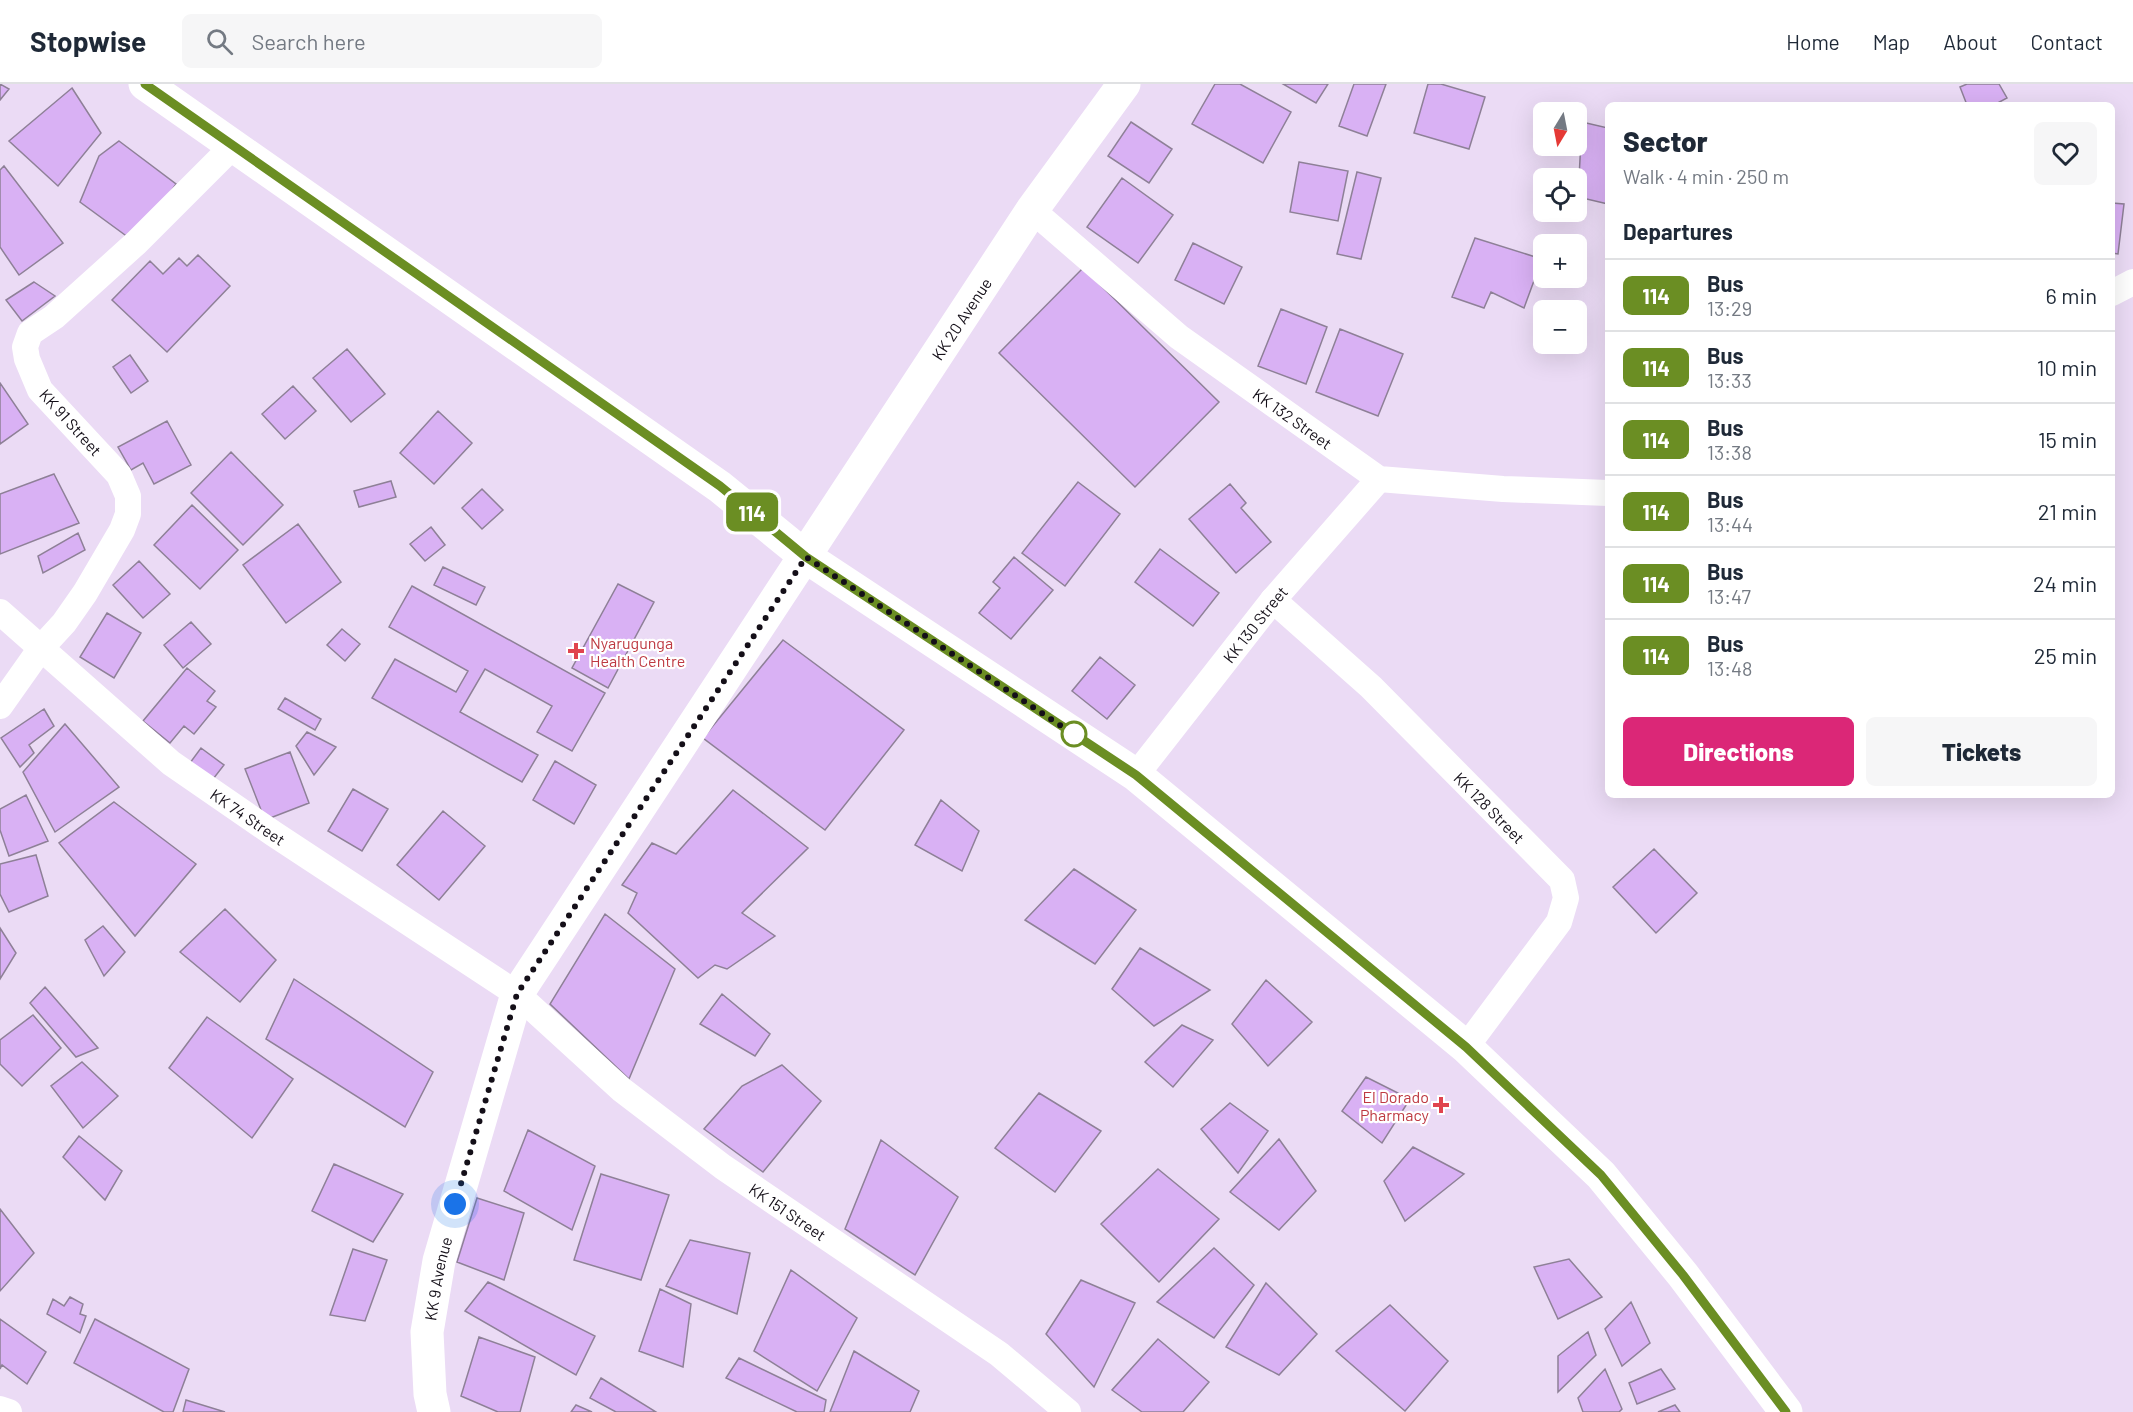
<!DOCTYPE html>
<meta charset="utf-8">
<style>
body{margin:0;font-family:Barlow,sans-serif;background:#f6f6f7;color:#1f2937;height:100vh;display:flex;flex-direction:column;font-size:22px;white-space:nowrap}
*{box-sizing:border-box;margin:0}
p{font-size:20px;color:#747a83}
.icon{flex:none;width:33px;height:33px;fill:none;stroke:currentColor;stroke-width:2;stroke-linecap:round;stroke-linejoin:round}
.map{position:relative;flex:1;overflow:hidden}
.sheet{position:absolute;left:1605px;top:18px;width:510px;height:696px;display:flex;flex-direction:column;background:#fff;border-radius:9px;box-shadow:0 6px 24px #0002}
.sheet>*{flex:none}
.badge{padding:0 12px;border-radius:9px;font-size:21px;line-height:39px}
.needle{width:39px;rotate:190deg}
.fabs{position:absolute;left:1533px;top:18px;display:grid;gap:12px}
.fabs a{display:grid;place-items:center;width:54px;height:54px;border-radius:9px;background:#fff;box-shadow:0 6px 24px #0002;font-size:30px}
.you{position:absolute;width:30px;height:30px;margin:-15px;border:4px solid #fff;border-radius:50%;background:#1a73e8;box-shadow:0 0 0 9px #1a73e833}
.map>.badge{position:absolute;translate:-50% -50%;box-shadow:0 0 0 3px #fff}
h2{padding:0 18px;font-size:22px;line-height:54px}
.round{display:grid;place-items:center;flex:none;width:63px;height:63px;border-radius:9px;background:#f6f6f7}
.head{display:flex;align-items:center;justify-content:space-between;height:102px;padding:0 18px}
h1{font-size:28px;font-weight:800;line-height:45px}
.button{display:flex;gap:12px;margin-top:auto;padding:12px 18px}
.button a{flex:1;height:69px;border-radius:9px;background:#db2777;color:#fff;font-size:24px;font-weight:800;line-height:69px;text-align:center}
.button a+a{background:#f6f6f7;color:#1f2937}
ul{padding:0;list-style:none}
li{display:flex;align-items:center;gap:18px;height:72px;padding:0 18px;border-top:2px solid #e0e1e3}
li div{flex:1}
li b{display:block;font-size:22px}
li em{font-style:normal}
li .badge{min-width:66px;font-weight:700;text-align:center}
header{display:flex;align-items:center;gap:36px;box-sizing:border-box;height:84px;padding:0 30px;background:#fff;border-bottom:2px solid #e0e1e3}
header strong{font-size:28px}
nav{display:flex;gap:33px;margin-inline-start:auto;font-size:21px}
.search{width:420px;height:54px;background:#f6f6f7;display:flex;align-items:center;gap:15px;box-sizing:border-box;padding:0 21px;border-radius:9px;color:#747a83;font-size:22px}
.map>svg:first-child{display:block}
.building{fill:#d9b1f4;stroke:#8e8097;stroke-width:1.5}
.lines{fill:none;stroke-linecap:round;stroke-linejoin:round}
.street{stroke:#fff;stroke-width:26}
.secondary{stroke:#fff;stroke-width:33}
.line-casing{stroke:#fff;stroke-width:14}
.line{stroke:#6b8e23;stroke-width:9}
.walk{stroke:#140f18;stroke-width:6;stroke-dasharray:0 10.8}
.health-dot{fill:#e0444e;stroke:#fff;stroke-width:2}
.stop-dot{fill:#fff;stroke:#6b8e23;stroke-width:3}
.labels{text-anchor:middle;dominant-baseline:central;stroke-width:4.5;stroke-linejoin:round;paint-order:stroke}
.street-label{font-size:16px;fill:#140f18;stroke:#fff}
.health-label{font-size:16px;fill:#be3a42;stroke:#fff;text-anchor:start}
</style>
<header>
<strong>Stopwise</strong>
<div class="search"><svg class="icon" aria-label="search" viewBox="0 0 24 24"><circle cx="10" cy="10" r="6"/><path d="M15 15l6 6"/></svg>Search here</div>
<nav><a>Home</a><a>Map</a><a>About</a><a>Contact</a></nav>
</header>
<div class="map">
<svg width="2133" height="1328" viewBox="0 0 2133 1328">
<rect width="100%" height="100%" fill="#ebdbf5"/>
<path class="building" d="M0 0 9 5 0 16Z
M1215 0H1240L1291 28 1263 79 1192 40Z
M1283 0H1328L1316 19Z
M1354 0H1386L1367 52 1339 42Z
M1428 0H1441L1485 13 1469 65 1414 49Z
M1967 0H1999L2007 14 1994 21H1967L1960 3Z
M72 4 101 49 58 102 9 57Z
M1131 38 1172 65 1149 99 1108 72Z
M1582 38 1608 44V120L1578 113Z
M119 57 176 100 136 159 80 118 99 72Z
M1299 78 1348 87 1338 137 1290 128Z
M4 82 63 159 19 191 0 163V86Z
M1357 88 1381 94 1361 175 1337 170Z
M1122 94 1173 131 1138 179 1087 143Z
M2112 119 2124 120 2118 170 2112 169Z
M1475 154 1542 175 1524 224 1491 208 1484 224 1452 213Z
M1193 159 1242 183 1224 220 1175 196Z
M198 171 230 202 167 268 112 216 150 177 163 190 179 174 187 182Z
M1083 184 1219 318 1135 403 999 269Z
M34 198 55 212 22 237 6 216Z
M1281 225 1327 243 1306 300 1258 282Z
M1340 245 1403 270 1378 332 1316 308Z
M347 265 385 310 351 338 313 294Z
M130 271 148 297 131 309 113 283Z
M0 299 28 340 0 360Z
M293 302 316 327 285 355 262 330Z
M438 327 472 359 434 400 400 369Z
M167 337 191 381 154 400 143 379 131 386 118 363Z
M231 368 283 421 243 461 191 409Z
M54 390 79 439 0 470V410Z
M391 397 396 413 359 423 354 407Z
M1078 398 1120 430 1065 502 1022 469Z
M1230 400 1246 419 1241 424 1271 458 1236 489 1189 435Z
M482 405 503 426 482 445 462 424Z
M192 421 238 466 200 505 154 461Z
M298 440 341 498 286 539 243 481Z
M431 443 445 461 425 477 410 460Z
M78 449 85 466 43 489 38 472Z
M1160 465 1219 509 1193 542 1135 498Z
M1014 473 1053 506 1011 555 979 529 1000 504 993 498Z
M139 477 170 510 143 534 113 501Z
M443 483 485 503 476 521 434 501Z
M618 500 654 518 608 604 572 584Z
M412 502 605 609 572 667 537 648 552 622 485 585 460 628 538 671 522 698 372 614 395 575 456 608 468 587 389 543Z
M107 529 141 549 114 594 80 573Z
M191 538 211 560 183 584 164 561Z
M342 545 360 560 345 577 327 561Z
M783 556 904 646 825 746 703 654Z
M1100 573 1135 601 1107 635 1072 607Z
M187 584 215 607 207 617 216 623 194 650 184 642 170 659 143 637Z
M285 614 321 635 315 646 278 625Z
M44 625 54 642 29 661 34 669 20 683 1 654Z
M65 640 119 703 55 748 23 688Z
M307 648 336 663 314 691 296 662Z
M201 664 224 681 210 699 187 683Z
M290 668 309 719 265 736 245 685Z
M555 677 596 701 574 740 533 716Z
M353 705 388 725 362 767 328 747Z
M733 706 808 764 742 829 775 852 727 885 715 881 698 894 628 829 637 809 622 801 652 759 676 770Z
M26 711 48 757 9 772 0 746V725Z
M941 716 979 747 962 787 915 761Z
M114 718 196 780 135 852 59 759Z
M443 727 485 762 439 816 397 781Z
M1654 765 1697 809 1656 849 1613 803Z
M36 771 48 812 9 828 0 810V780Z
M1074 785 1136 826 1095 880 1025 836Z
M225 825 276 876 240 918 180 868Z
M605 830 675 885 629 995 550 920Z
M103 842 125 868 104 892 85 856Z
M0 844 16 869 0 895Z
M1140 864 1210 906 1154 942 1112 905Z
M294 895 433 988 405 1043 266 955Z
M1266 896 1312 938 1268 982 1232 940Z
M45 903 98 964 76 973 30 919Z
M722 910 770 950 755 972 700 940Z
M33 931 61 964 22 1002 0 980V956Z
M207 933 293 995 252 1054 169 984Z
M1182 941 1213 956 1173 1003 1145 978Z
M82 978 118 1012 83 1044 51 1002Z
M782 981 821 1017 763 1088 704 1045 742 1002Z
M1366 993 1410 1015 1382 1059 1342 1027Z
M1039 1009 1101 1047 1055 1108 995 1064Z
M1230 1019 1268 1047 1238 1089 1201 1045Z
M528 1046 595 1082 572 1146 504 1107Z
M79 1052 122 1087 105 1116 63 1073Z
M1279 1055 1316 1107 1279 1146 1230 1108Z
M881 1056 958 1113 915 1191 845 1145Z
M1413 1063 1464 1090 1405 1137 1384 1097Z
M334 1080 403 1110 373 1158 312 1127Z
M1158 1085 1219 1135 1159 1198 1101 1140Z
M601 1090 669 1111 641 1196 574 1176Z
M477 1114 524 1129 504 1196 457 1178Z
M0 1125 34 1169 0 1207Z
M690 1156 750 1169 737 1230 666 1202Z
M1214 1164 1254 1201 1214 1254 1157 1218Z
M353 1165 387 1176 365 1237 330 1231Z
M1569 1175 1602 1213 1558 1235 1534 1183Z
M791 1186 857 1234 817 1307 754 1267Z
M1081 1196 1135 1219 1094 1303 1046 1250Z
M488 1198 595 1252 576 1291 465 1227Z
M1266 1199 1317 1250 1279 1291 1226 1263Z
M660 1205 691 1220 683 1283 639 1267Z
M70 1213 83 1220 80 1230 86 1232 80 1249 47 1230 53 1215 64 1222Z
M1631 1218 1650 1259 1622 1282 1605 1245Z
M1390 1221 1448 1277 1405 1327 1336 1267Z
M0 1235 46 1268 27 1300 2 1281 0 1285Z
M95 1235 189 1285 173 1328H164L74 1279Z
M1588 1248 1596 1271 1558 1308V1272Z
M479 1253 535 1273 520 1328H498L461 1312Z
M1158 1255 1209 1298 1183 1328H1142L1112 1306Z
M854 1267 919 1307 910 1328H830Z
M739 1274 826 1316 824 1328H797L726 1294Z
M1605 1285 1622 1325 1619 1328H1583L1578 1314Z
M1661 1285 1675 1305 1637 1320 1629 1299Z
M601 1294 656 1328H616L590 1314Z
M186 1316 225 1328H183Z
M576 1321 592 1328H571Z
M1675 1321 1680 1328H1658Z"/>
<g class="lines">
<g class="street">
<path id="s1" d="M1032 126 1179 253 1379 395 1503 405 1608 409"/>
<path d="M2112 209 2133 198"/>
<path id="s2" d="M1273 516 1371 603 1562 796 1566 814 1559 838 1466 963"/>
<path id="s3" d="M0 528 171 679 274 750 517 910 622 1006 723 1083 999 1270 1068 1328"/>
<path d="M0 622 41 564 64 539 85 509 122 446 128 430V412L119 391 40 306 27 275 25 263 30 249 54 233 136 159 233 62"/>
<path id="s4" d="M1136 691 1273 516 1379 395"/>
<path d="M0 1325 9 1328"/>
</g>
<g class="secondary">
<path d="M145 0 720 403 806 473 1136 691 1466 963 1601 1091 1683 1191 1786 1328"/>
<path id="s5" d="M434 1328 430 1310 427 1248 439 1177 517 910 1032 126 1124 0"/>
</g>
</g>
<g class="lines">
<defs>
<path id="line" d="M145 0 720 402 806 473 1136 691 1466 963 1601 1091 1683 1191 1786 1328"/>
</defs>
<use href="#line" class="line-casing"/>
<use href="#line" class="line"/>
<path class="walk" d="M455 1120 517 910 806 473 1078 653 1074 650"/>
</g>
<g class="health-dot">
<path d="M573 558h6v6h6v6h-6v6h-6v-6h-6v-6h6z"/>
<path d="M1438 1012h6v6h6v6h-6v6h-6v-6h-6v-6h6z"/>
</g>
<circle class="stop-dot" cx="1074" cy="650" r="12"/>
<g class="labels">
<g class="street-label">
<text stroke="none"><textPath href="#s5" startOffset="1239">KK 20 Avenue</textPath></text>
<text stroke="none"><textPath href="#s1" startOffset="334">KK 132 Street</textPath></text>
<text transform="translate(71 338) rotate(48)">KK 91 Street</text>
<text stroke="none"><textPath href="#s4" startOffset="192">KK 130 Street</textPath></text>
<text stroke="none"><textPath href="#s2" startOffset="300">KK 128 Street</textPath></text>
<text stroke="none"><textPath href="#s3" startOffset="322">KK 74 Street</textPath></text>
<text stroke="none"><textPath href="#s3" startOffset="992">KK 151 Street</textPath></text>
<text stroke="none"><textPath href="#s5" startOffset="135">KK 9 Avenue</textPath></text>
</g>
<g class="health-label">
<text x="590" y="558">Nyarugunga<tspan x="590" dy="18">Health Centre</tspan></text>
<text x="1429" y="1012" text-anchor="end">El Dorado<tspan x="1429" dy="18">Pharmacy</tspan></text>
</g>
</g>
</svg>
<div class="fabs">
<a><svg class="needle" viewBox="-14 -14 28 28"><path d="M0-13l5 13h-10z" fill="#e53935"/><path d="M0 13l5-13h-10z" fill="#747a83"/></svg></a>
<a><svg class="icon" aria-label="locate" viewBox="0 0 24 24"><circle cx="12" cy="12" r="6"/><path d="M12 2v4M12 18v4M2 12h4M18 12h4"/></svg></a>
<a>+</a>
<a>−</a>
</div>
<div class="you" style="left:455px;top:1120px"></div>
<b class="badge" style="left:752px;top:428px;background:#6b8e23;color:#fff">114</b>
<section class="sheet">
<div class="head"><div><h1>Sector</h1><p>Walk · 4 min · 250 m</p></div><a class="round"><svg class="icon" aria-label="heart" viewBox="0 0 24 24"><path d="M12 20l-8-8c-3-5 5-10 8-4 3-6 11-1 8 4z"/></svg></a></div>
<h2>Departures</h2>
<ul>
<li><span class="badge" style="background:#6b8e23;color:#fff">114</span><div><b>Bus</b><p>13:29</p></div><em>6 min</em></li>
<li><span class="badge" style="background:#6b8e23;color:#fff">114</span><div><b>Bus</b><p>13:33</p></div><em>10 min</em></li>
<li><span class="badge" style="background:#6b8e23;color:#fff">114</span><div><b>Bus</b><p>13:38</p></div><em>15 min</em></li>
<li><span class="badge" style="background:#6b8e23;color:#fff">114</span><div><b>Bus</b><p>13:44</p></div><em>21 min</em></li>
<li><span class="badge" style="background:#6b8e23;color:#fff">114</span><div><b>Bus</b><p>13:47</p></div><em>24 min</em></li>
<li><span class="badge" style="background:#6b8e23;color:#fff">114</span><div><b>Bus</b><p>13:48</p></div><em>25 min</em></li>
</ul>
<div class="button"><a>Directions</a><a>Tickets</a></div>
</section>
</div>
